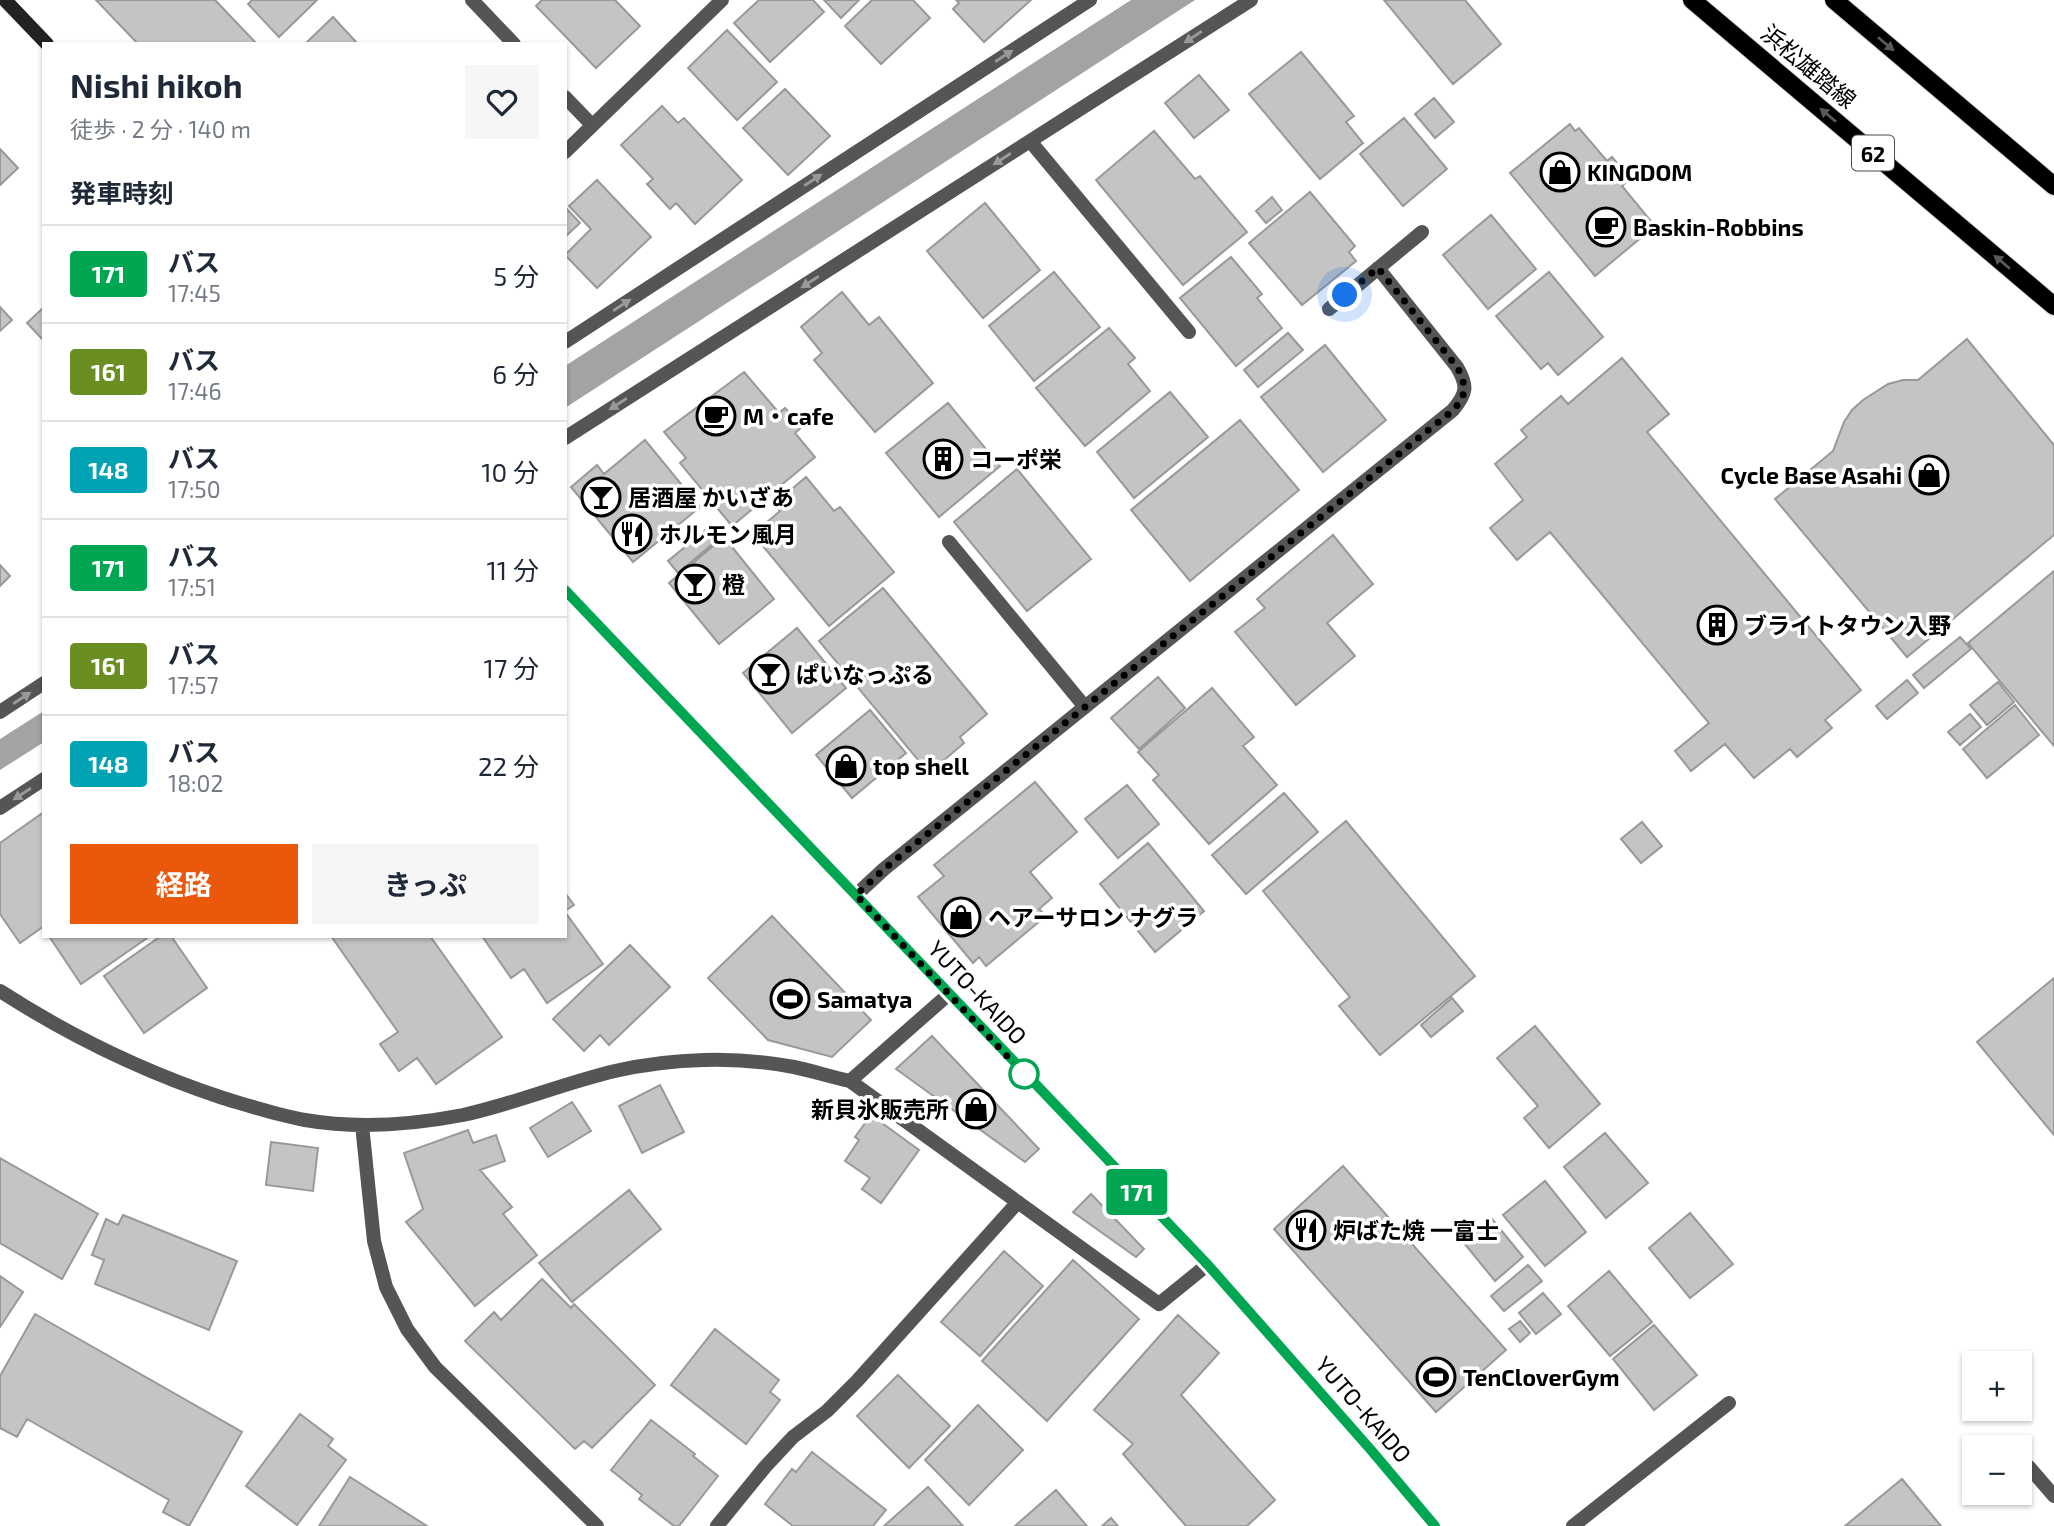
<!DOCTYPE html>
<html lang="ja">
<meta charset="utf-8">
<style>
body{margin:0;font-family:"Exo 2","Noto Sans JP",sans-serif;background:#f6f6f7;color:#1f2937;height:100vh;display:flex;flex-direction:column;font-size:26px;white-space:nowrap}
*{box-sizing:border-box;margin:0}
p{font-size:23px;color:#747a83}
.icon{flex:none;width:38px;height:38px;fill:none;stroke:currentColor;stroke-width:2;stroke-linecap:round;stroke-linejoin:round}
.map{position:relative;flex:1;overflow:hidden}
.drawer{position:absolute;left:42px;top:42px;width:525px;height:896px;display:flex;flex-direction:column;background:#fff;border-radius:0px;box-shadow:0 2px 5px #0004}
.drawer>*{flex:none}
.badge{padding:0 14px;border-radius:5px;font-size:24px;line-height:46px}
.buttons{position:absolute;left:1962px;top:1351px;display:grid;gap:14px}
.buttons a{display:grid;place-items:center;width:70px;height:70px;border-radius:0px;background:#fff;box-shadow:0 2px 5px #0004;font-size:35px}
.you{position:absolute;width:35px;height:35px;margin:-18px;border:5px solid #fff;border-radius:50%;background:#1a73e8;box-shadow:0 0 0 10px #1a73e833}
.map>.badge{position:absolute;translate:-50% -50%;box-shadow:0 0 0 4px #fff}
h2{padding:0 28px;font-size:26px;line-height:63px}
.round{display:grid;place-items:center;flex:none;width:74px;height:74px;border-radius:0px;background:#f6f6f7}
.overview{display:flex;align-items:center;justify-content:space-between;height:119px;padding:0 28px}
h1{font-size:33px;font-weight:700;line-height:52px}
.primary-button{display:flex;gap:14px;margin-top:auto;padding:14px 28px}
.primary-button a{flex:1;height:80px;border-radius:0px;background:#ea580c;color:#fff;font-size:28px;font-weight:700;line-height:80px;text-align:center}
.primary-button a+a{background:#f6f6f7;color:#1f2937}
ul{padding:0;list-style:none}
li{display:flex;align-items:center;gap:21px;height:98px;padding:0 28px;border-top:2px solid #e0e1e3}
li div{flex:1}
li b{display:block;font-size:26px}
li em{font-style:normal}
li .badge{min-width:77px;font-weight:700;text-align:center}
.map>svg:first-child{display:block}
.water{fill:#a3a3a3}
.building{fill:#c4c4c4;stroke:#999;stroke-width:2}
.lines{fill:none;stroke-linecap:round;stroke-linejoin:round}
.primary-casing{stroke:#dbdbdb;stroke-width:20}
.lane{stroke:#555;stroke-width:14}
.street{stroke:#555;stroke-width:14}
.secondary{stroke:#222;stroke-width:14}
.primary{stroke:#000;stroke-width:18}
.oneway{fill:#999}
.oneway2{fill:#595959}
.line-casing{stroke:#fff;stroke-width:16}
.line{stroke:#00a651;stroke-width:10}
.walk{stroke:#000;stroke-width:7;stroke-dasharray:0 12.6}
.stop-dot{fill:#fff;stroke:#00a651;stroke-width:3.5}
.labels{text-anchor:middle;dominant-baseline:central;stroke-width:7;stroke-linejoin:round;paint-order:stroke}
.shield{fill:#fff;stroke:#4c4c4c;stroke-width:2}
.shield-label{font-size:21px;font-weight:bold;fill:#000}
.street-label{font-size:23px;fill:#000;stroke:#fff}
.poi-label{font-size:23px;font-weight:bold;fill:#000;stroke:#fff;text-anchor:start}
</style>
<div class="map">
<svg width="2054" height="1526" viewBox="0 0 2054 1526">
<rect width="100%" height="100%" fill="#fff"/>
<path class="water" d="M1131 0H1195L565 408V366Z
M44 711V742L0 770V739Z"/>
<path class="building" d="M96 0H215L257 44H138Z
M252 0H317L279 37 248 4Z
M542 0H615L640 26 596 68 536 6Z
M759 0H813L824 12 770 62 734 23Z
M824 0H859L841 18Z
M872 0H913L930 18 881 64 845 26Z
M956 0H1031L984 42 953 9 959 3Z
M1384 0H1465L1501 44 1453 84Z
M333 17 358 44H305Z
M727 30 777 82 737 120 688 68Z
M1301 52 1354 116 1346 122 1363 143 1320 179 1249 94Z
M1199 75 1229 110 1194 138 1165 103Z
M785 89 830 136 788 175 743 128Z
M1434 98 1454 122 1435 138 1415 114Z
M662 106 678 123 684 118 742 180 695 224 676 203 670 209 647 184 653 179 621 145Z
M1404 118 1447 169 1403 206 1360 154Z
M1570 124 1575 131 1579 128 1607 161 1612 157 1630 179 1622 186 1655 226 1595 276 1510 173Z
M1154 131 1195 179 1200 176 1247 232 1183 285 1096 180Z
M0 149 18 168 0 185Z
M597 180 651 237 597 288 565 255 591 229 569 206Z
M1310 192 1355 246 1349 252 1356 261 1302 305 1249 243Z
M1272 197 1282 210 1266 223 1256 211Z
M985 203 1040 270 983 318 927 251Z
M565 207 580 223 565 237Z
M1491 215 1536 269 1488 309 1443 255Z
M1231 257 1262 294 1257 298 1282 328 1236 366 1180 298Z
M1054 272 1100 327 1034 381 989 326Z
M1549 272 1603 337 1558 375 1548 363 1541 369 1496 316Z
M842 292 869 325 879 317 933 383 875 432 814 360 822 353 801 327Z
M0 307 12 320 0 331Z
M44 307V341L27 323Z
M1109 328 1135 358 1128 364 1150 391 1085 446 1036 388Z
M1288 333 1303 350 1258 387 1244 370Z
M1967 339 2054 445V535L1907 657 1775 499 1833 451 1844 422 1852 410 1863 400 1888 384 1903 380H1918Z
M1325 345 1386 420 1323 472 1261 397Z
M1622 358 1669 414 1647 432 1861 690 1825 720 1832 728 1797 757 1790 749 1754 778 1725 744 1691 771 1675 751 1709 723 1550 532 1517 560 1490 528 1523 500 1495 464 1527 437 1521 430 1561 396 1568 404Z
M744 372 779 413 785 408 802 427 795 433 815 457 732 526 680 463 686 458 664 432Z
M1170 392 1208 437 1134 498 1097 452Z
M948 403 1000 466 939 517 886 453Z
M1240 420 1299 490 1190 581 1131 510Z
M645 440 700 507 633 562 571 487 597 465 604 474Z
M1017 469 1091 559 1027 611 954 522Z
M806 477 834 511 840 507 894 572 829 626 753 534 780 511 774 504Z
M713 524 722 536 678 573 668 561Z
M1333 535 1373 584 1327 623 1355 656 1296 705 1235 632 1265 608 1257 599Z
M724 537 774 599 719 644 669 583Z
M0 565 10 576 0 586Z
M2054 571V746L1968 643Z
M883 588 987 714 960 737 964 743 929 773 819 641Z
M797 628 846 688 792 733 743 673Z
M1960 637 1971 649 1924 688 1913 675Z
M1158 677 1185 708 1139 749 1111 718Z
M1907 680 1918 693 1887 719 1876 706Z
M1998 682 2014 702 1987 725 1970 705Z
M1212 688 1254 737 1243 746 1277 785 1209 844 1153 780 1159 775 1138 752Z
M2015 705 2039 735 1987 778 1963 749Z
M870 710 906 753 852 798 816 755Z
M1970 714 1981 727 1960 745 1948 732Z
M1035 782 1077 832 1030 872 1052 898 1039 909 1046 916 986 966 979 957 973 963 918 897 944 876 934 865Z
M1127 785 1159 824 1118 858 1085 819Z
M1284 793 1318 832 1246 894 1212 855Z
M44 812V926L20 943 0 914V843Z
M1346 821 1475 976 1380 1055 1339 1006 1350 997 1263 891Z
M1642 822 1662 846 1641 863 1621 839Z
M1148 843 1204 911 1155 952 1100 884Z
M565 893 574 905 565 911Z
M565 912 603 964 547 1003 524 969 511 978 482 936H565Z
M772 916 871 1020 832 1057 768 1040 708 978Z
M49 936H150L81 984Z
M161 936H171L207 988 144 1033 104 976Z
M331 936H430L502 1037 436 1084 417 1058 399 1071 380 1044 398 1032Z
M630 945 670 987 609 1045 600 1035 584 1051 553 1019Z
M2054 978V1135L1977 1042Z
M1452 998 1463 1011 1431 1037 1421 1025Z
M1535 1026 1600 1104 1549 1148 1524 1118 1538 1106 1497 1058Z
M932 1036 1039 1149 1025 1162 896 1069Z
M660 1085 684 1132 642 1153 619 1106Z
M572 1102 591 1131 548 1157 530 1128Z
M871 1115 919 1150 881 1203 862 1189 870 1178 845 1161 859 1140 855 1137Z
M468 1130 473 1143 496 1135 505 1161 480 1170 512 1207 503 1214 537 1255 475 1306 406 1222 423 1209 404 1153Z
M1605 1133 1648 1183 1606 1218 1564 1167Z
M271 1142 318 1148 313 1191 266 1185Z
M0 1158 98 1214 62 1279 0 1243Z
M1343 1166 1506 1350 1436 1412 1274 1229Z
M1545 1181 1586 1232 1545 1266 1503 1215Z
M629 1190 661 1229 572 1302 539 1263Z
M1091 1194 1144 1249 1136 1257 1073 1212Z
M1690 1213 1733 1264 1690 1298 1649 1248Z
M123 1215 237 1261 209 1330 95 1284 104 1260 92 1255 106 1219 118 1225Z
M1492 1219 1523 1257 1495 1281 1464 1243Z
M1004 1251 1043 1286 980 1356 941 1322Z
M1073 1260 1139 1319 1047 1421 982 1361Z
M1528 1265 1542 1281 1504 1311 1491 1296Z
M1609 1271 1652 1322 1610 1356 1568 1306Z
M0 1276 23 1292 0 1327Z
M542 1279 571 1308 574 1304 655 1385 592 1448 584 1441 575 1449 465 1341 494 1312 501 1320Z
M1543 1293 1561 1314 1536 1334 1519 1313Z
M35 1314 242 1432 189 1526 163 1512 169 1500 27 1419 17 1437 0 1428V1376Z
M1178 1315 1219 1353 1181 1395 1275 1500 1247 1526H1186L1123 1454 1133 1444 1094 1410Z
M1520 1321 1530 1333 1520 1342 1509 1329Z
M1654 1325 1697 1375 1654 1410 1613 1359Z
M715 1329 779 1380 770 1392 780 1400 746 1444 671 1385Z
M898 1375 950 1426 909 1468 857 1416Z
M978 1405 1023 1450 969 1505 925 1460Z
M300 1414 333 1439 328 1446 346 1460 297 1525 246 1486Z
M651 1420 695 1454 693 1456 718 1476 679 1526H674L639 1499 642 1495 611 1470Z
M812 1452 886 1510 873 1526H793L765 1504 792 1469 796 1472Z
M350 1477 427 1526H319Z
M1902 1479 1941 1526H1845Z
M928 1487 963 1526H884Z
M1056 1490 1087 1526H1015Z
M1111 1518 1118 1526H1102Z"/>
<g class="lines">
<defs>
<path id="primary" d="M1692 0 2054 306
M1834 0 2054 186"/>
</defs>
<use href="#primary" class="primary-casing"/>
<path class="lane" d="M2029 1467 2054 1496"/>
<path class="street" d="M472 0 514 44
M565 97 592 125
M1030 141 1189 332
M565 152 722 0
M1329 309 1422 232
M565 342 1090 0
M565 438 1251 0
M949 542 1085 707
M0 712 44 683
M0 808 44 779
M856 895 884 869 1453 410C1467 393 1468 386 1457 367L1378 268
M0 991C70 1036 144 1072 223 1098 250 1106 277 1115 305 1120 357 1129 411 1125 463 1115 514 1104 564 1083 615 1071 672 1058 736 1056 794 1067 813 1071 831 1077 850 1081L1159 1304 1207 1265
M850 1081 949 994
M362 1125 374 1241 386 1287 407 1329 435 1367 597 1526
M717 1526 765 1467 793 1437 827 1411 857 1381 1018 1202
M1573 1526 1729 1403"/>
<path class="secondary" d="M5 0 47 44
M565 590 1207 1265 1372 1450 1435 1526"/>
<use href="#primary" class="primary"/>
</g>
<defs><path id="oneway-solid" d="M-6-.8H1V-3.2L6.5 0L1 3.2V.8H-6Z" transform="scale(1.75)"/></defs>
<g class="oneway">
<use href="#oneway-solid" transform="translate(1193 37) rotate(147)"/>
<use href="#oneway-solid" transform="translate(1004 56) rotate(-33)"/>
<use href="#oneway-solid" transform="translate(1002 159) rotate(147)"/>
<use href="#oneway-solid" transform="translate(813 180) rotate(-33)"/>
<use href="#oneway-solid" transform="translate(810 282) rotate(147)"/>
<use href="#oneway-solid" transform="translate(622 305) rotate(-33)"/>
<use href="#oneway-solid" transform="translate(618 404) rotate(147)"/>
<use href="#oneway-solid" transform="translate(22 698) rotate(-33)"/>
<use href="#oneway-solid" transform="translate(22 794) rotate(147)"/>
</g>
<g class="oneway2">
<use href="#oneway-solid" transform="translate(1886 44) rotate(40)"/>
<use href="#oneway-solid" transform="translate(1828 115) rotate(-140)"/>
<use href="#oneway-solid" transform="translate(2002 262) rotate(-140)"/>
</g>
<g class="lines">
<defs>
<path id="line" d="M565 590 1208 1265 1371 1450 1435 1526"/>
</defs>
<use href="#line" class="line-casing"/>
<use href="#line" class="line"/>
<path class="walk" d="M1024 1074 856 895 884 869 1431 428C1455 408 1475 399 1457 367L1378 268 1345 295"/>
</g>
<defs>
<symbol id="shop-ring" viewBox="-11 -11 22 22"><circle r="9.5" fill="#fff" stroke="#000" stroke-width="1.5"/><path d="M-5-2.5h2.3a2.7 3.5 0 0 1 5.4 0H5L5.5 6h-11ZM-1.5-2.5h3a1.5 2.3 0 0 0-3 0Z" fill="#000"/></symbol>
<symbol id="cafe-ring" viewBox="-11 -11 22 22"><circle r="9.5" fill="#fff" stroke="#000" stroke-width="1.5"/><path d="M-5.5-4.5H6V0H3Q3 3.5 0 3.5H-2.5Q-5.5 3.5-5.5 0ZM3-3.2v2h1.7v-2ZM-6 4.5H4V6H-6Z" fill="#000"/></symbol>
<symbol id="building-ring" viewBox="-11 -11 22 22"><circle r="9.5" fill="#fff" stroke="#000" stroke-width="1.5"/><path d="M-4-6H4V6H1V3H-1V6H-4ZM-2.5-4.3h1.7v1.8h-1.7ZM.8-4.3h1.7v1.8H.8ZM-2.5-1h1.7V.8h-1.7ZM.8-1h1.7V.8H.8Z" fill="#000"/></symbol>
<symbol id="bar-ring" viewBox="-11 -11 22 22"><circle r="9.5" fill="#fff" stroke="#000" stroke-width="1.5"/><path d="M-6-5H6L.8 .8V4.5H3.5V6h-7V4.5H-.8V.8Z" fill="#000"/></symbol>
<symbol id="restaurant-ring" viewBox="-11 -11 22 22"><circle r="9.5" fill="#fff" stroke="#000" stroke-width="1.5"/><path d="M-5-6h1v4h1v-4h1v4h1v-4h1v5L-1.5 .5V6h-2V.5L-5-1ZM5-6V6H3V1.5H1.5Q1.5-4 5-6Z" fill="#000"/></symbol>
<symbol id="stadium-ring" viewBox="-11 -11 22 22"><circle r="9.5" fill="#fff" stroke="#000" stroke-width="1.5"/><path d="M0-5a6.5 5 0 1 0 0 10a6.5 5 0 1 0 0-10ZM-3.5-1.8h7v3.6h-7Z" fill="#000"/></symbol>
</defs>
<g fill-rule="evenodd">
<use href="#shop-ring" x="1538" y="150" width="44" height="44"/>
<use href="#cafe-ring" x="1584" y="205" width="44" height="44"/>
<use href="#cafe-ring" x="694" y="394" width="44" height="44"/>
<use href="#building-ring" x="921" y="437" width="44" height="44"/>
<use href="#shop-ring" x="1907" y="453" width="44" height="44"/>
<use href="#bar-ring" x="579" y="475" width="44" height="44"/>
<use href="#restaurant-ring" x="610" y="512" width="44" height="44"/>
<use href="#bar-ring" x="673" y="562" width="44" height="44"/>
<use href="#building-ring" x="1695" y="603" width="44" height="44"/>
<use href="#bar-ring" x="747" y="652" width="44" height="44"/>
<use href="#shop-ring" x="824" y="744" width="44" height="44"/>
<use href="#shop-ring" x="939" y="895" width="44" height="44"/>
<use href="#stadium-ring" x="768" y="977" width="44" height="44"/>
<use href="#shop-ring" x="954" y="1087" width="44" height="44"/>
<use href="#restaurant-ring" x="1284" y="1208" width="44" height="44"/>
<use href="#stadium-ring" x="1414" y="1355" width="44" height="44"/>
</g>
<circle class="stop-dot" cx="1024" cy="1074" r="14"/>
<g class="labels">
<rect class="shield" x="1852" y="135.5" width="42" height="35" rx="5"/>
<g class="shield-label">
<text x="1873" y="153">62</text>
</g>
<g class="street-label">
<text transform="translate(1809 66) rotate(40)">浜松雄踏線</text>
<text transform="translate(978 992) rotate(47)">YUTO-KAIDO</text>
<text transform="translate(1364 1409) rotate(49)">YUTO-KAIDO</text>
</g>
<g class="poi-label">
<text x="1587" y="172">KINGDOM</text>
<text x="1633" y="227">Baskin-Robbins</text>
<text x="743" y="416">M・cafe</text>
<text x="970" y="459">コーポ栄</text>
<text x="1902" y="475" text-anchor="end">Cycle Base Asahi</text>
<text x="628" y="497">居酒屋 かいざあ</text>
<text x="659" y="534">ホルモン風月</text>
<text x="722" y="584">橙</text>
<text x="1744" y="625">ブライトタウン入野</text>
<text x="796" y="674">ぱいなっぷる</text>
<text x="873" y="766">top shell</text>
<text x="988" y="917">ヘアーサロン ナグラ</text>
<text x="817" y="999">Samatya</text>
<text x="949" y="1109" text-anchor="end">新貝氷販売所</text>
<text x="1333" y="1230">炉ばた焼 一富士</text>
<text x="1463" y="1377">TenCloverGym</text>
</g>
</g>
</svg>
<div class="buttons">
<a>+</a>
<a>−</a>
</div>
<div class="you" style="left:1345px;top:295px"></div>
<b class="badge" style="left:1137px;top:1192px;background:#00a651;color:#fff">171</b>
<section class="drawer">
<div class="overview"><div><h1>Nishi hikoh</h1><p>徒歩 · 2 分 · 140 m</p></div><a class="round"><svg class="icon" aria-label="heart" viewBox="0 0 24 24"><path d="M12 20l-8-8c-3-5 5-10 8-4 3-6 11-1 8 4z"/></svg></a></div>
<h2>発車時刻</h2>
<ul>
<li><span class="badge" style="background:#00a651;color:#fff">171</span><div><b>バス</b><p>17:45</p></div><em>5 分</em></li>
<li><span class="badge" style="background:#6b8e23;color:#fff">161</span><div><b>バス</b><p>17:46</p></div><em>6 分</em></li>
<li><span class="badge" style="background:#00a3b4;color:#fff">148</span><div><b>バス</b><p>17:50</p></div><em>10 分</em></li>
<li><span class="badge" style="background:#00a651;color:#fff">171</span><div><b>バス</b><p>17:51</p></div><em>11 分</em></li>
<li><span class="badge" style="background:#6b8e23;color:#fff">161</span><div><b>バス</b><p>17:57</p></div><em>17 分</em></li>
<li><span class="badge" style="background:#00a3b4;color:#fff">148</span><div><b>バス</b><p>18:02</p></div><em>22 分</em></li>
</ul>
<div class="primary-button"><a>経路</a><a>きっぷ</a></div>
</section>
</div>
